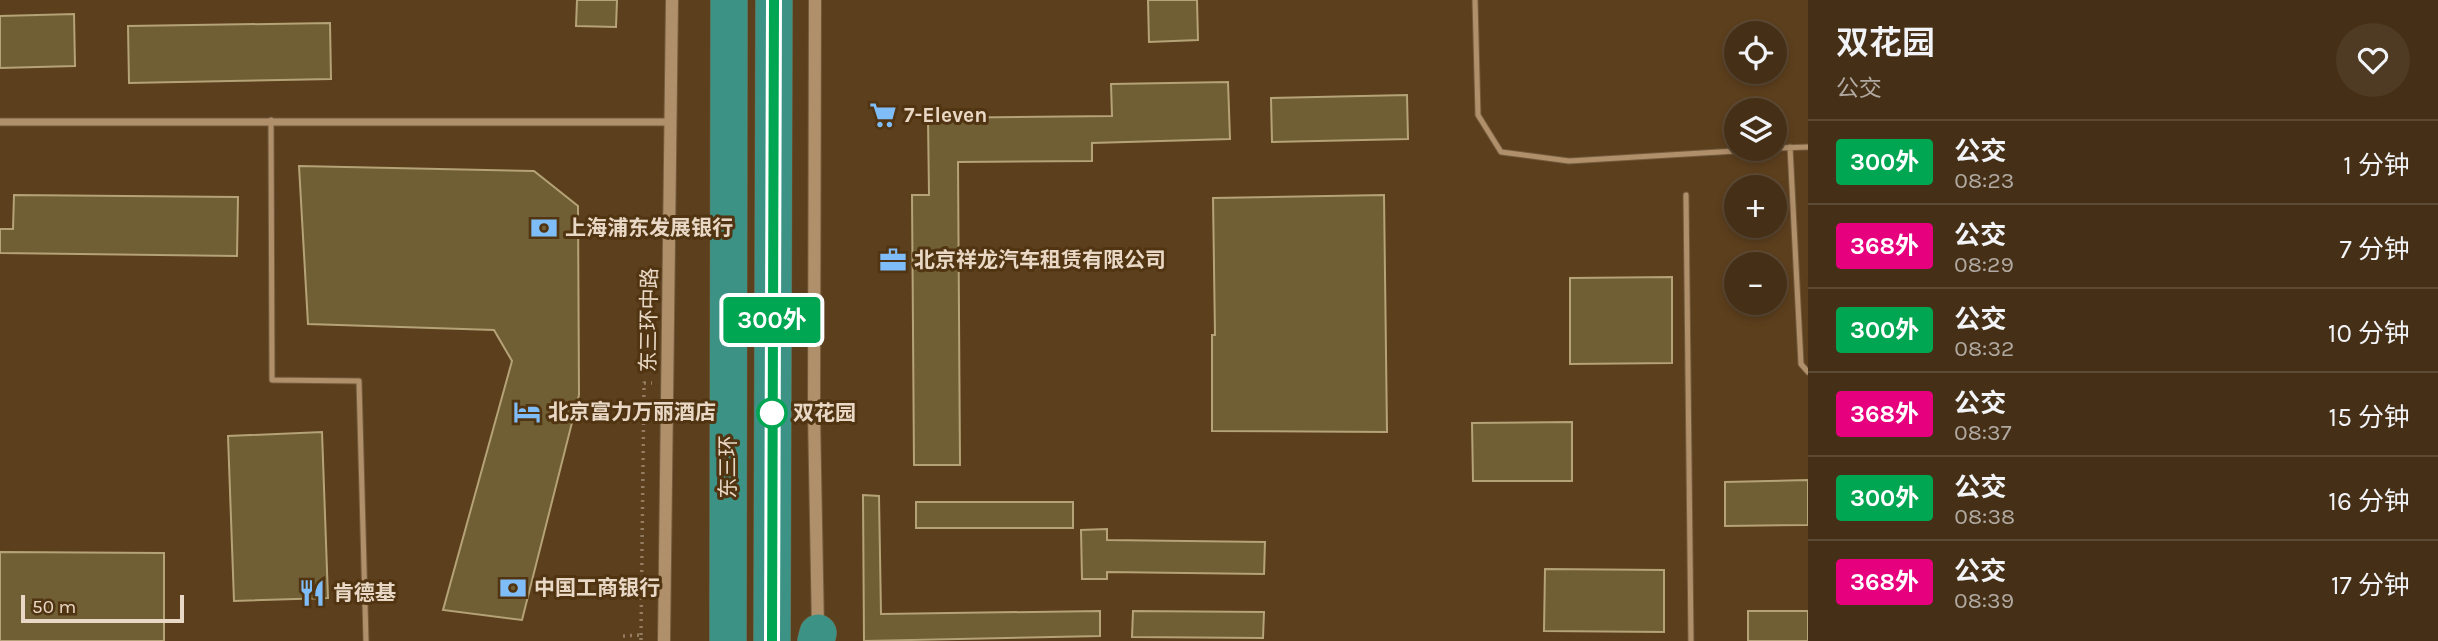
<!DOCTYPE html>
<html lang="zh">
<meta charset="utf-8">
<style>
body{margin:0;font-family:Karla,"Noto Sans SC",sans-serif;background:#4f3b23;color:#f1f3f6;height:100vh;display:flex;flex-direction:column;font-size:26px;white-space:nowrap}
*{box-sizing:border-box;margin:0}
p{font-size:23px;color:#b0a9a1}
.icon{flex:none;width:38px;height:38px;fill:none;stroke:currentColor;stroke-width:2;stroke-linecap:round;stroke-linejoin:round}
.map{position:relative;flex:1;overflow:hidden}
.side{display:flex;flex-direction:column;background:#452f16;width:630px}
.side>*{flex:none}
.badge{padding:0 14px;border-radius:5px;font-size:24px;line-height:46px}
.fabs{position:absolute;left:1724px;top:21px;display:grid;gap:14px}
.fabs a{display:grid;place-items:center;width:63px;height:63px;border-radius:50%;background:#452f16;box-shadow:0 4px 10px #0003,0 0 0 2px #5d4a35;font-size:35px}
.scale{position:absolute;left:21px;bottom:18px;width:163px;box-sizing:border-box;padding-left:7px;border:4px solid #e9d8c5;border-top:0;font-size:19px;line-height:24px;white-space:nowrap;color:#e9d8c5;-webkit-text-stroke:5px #513512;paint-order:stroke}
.map>.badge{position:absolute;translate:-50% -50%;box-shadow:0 0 0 4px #fff}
.round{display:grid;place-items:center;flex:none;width:74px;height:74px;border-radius:37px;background:#4f3b23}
.summary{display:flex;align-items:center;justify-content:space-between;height:119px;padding:0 28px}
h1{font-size:33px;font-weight:600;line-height:52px}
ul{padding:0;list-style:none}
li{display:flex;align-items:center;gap:21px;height:84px;padding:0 28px;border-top:2px solid #5d4a35}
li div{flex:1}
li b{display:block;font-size:26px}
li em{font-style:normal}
li .badge{min-width:77px;font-weight:700;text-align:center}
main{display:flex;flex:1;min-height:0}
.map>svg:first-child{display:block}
.building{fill:#705f35;stroke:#b5a377;stroke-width:2}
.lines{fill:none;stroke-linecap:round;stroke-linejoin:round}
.service-casing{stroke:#735b3c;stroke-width:7}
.minor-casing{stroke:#735b3c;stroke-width:9}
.tertiary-casing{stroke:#735b3c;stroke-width:14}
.trunk-casing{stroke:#735b3c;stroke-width:38}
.path{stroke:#947c60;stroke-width:3.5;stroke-dasharray:2 5;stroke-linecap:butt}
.service{stroke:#b08f6b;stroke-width:5}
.minor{stroke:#b08f6b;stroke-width:7}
.tertiary{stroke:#b08f6b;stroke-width:12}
.trunk{stroke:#3d9286;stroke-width:37}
.line-casing{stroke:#fff;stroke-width:16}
.line{stroke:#00a651;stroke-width:10}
.stop-dot{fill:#fff;stroke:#00a651;stroke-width:3.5}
.labels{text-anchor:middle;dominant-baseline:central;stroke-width:6;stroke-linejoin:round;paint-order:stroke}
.poi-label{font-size:21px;font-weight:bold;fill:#e9d8c5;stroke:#513512;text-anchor:start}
.street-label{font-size:21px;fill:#e9d8c5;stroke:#513512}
.stop-label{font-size:21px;font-weight:bold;fill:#e9d8c5;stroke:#513512;text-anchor:start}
</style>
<main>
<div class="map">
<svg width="1808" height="641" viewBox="0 0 1808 641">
<rect width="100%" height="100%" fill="#5c3f1d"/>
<path class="building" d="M577 0H617L616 27 576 26Z
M1148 0H1197L1198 40 1149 42Z
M74 14 75 66 0 68V16Z
M330 23 331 79 129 83 128 26Z
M1228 82 1230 139 1092 143V161L958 162 960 465H914L912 195H929L928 118 1112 116 1111 84Z
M1407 95 1408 139 1272 142 1271 98Z
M299 166 534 171 578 206 579 395 522 620 443 610 512 361 494 330 308 324Z
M14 195 238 197 237 256 0 253V229H13Z
M1384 195 1387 432 1212 431V335H1215L1213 198Z
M1672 277V363L1570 364V278Z
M1572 422V481H1473L1472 423Z
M322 432 328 598 234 601 228 436Z
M1808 480V525L1725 526V482Z
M863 495 879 496 881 614 1100 611V636L864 641Z
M916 502H1073V528H916Z
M1107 529V540L1265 542 1264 574 1107 572V579H1082L1081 530Z
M0 552 164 553V641H0Z
M1545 569 1664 570V632L1544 631Z
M1133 611 1264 612 1263 638 1132 637Z
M1748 611H1808V641H1748Z"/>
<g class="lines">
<defs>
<path id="service" d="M1475 0 1478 115 1501 152 1569 161 1769 149
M271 120 272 380 359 381 366 641
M1790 147 1801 364 1808 372
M1774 148 1808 147
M1686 195 1691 641"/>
<path id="minor" d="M0 122H671"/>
<path id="tertiary" d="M815 0 814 414 818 630
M664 641 672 0"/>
<path id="trunk" d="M728 641 729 0
M772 641 774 0
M816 641 818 633"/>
</defs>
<use href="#service" class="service-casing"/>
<use href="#minor" class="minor-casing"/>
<use href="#tertiary" class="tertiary-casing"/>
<use href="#trunk" class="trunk-casing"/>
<path class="path" d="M641 635 644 383H652
M623 636 641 635V641"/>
<use href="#service" class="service"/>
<use href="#minor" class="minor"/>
<use href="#tertiary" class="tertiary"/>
<use href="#trunk" class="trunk"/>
</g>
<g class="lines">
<defs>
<path id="line" d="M772 641 774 0"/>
</defs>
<use href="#line" class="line-casing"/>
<use href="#line" class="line"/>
</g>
<defs>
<symbol id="supermarket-bare" viewBox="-9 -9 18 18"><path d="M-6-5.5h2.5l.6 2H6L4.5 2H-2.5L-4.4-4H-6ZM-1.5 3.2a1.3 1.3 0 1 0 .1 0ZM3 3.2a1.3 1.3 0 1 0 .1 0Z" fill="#7fbdf9" stroke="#513512" stroke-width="2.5" paint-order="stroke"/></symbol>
<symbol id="bank-bare" viewBox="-9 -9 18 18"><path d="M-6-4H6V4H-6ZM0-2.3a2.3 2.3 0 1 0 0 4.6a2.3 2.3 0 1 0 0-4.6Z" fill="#7fbdf9" stroke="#513512" stroke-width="2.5" paint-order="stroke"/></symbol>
<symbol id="office-bare" viewBox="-9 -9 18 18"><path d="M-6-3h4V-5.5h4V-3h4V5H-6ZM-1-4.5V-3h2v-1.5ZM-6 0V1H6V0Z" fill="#7fbdf9" stroke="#513512" stroke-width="2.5" paint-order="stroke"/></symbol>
<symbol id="hotel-bare" viewBox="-9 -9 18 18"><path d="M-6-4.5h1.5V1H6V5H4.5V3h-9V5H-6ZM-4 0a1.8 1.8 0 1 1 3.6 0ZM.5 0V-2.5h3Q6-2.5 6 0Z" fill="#7fbdf9" stroke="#513512" stroke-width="2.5" paint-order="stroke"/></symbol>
<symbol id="restaurant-bare" viewBox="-9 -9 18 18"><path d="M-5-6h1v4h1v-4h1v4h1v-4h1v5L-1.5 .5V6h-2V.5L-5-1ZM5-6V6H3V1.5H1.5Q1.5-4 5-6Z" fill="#7fbdf9" stroke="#513512" stroke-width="2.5" paint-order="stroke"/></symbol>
</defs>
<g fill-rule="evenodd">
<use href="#supermarket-bare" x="864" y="96" width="38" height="38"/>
<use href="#bank-bare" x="525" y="209" width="38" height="38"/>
<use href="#office-bare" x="874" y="241" width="38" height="38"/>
<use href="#hotel-bare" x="508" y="393" width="38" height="38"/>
<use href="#bank-bare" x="494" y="569" width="38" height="38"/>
<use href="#restaurant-bare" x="293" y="574" width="38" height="38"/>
</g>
<circle class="stop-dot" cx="772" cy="413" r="14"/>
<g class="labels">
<g class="poi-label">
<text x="904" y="115">7-Eleven</text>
<text x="565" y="228">上海浦东发展银行</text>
<text x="914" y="260">北京祥龙汽车租赁有限公司</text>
<text x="548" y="412">北京富力万丽酒店</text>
<text x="534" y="588">中国工商银行</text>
<text x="333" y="593">肯德基</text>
</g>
<g class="street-label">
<text transform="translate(649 320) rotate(-89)">东三环中路</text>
<text transform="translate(728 467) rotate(-90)">东三环</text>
</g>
<g class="stop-label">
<text x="793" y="413">双花园</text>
</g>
</g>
</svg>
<div class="fabs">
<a><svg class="icon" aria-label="locate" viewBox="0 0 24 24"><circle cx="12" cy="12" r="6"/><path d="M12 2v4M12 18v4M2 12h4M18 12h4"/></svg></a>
<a><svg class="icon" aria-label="layers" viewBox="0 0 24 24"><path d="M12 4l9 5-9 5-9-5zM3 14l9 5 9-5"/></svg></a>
<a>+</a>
<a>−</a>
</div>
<div class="scale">50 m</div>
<b class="badge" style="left:772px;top:320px;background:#00a651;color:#fff">300外</b>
</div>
<section class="side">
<div class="summary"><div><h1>双花园</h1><p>公交</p></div><a class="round"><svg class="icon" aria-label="heart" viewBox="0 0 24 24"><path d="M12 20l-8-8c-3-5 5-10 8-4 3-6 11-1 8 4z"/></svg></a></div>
<ul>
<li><span class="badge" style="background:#00a651;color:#fff">300外</span><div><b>公交</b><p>08:23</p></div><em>1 分钟</em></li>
<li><span class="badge" style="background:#e6007e;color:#fff">368外</span><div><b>公交</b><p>08:29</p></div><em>7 分钟</em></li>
<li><span class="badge" style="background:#00a651;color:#fff">300外</span><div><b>公交</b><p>08:32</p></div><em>10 分钟</em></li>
<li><span class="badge" style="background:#e6007e;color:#fff">368外</span><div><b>公交</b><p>08:37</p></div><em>15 分钟</em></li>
<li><span class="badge" style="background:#00a651;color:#fff">300外</span><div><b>公交</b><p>08:38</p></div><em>16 分钟</em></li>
<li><span class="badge" style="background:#e6007e;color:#fff">368外</span><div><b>公交</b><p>08:39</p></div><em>17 分钟</em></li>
</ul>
</section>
</main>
